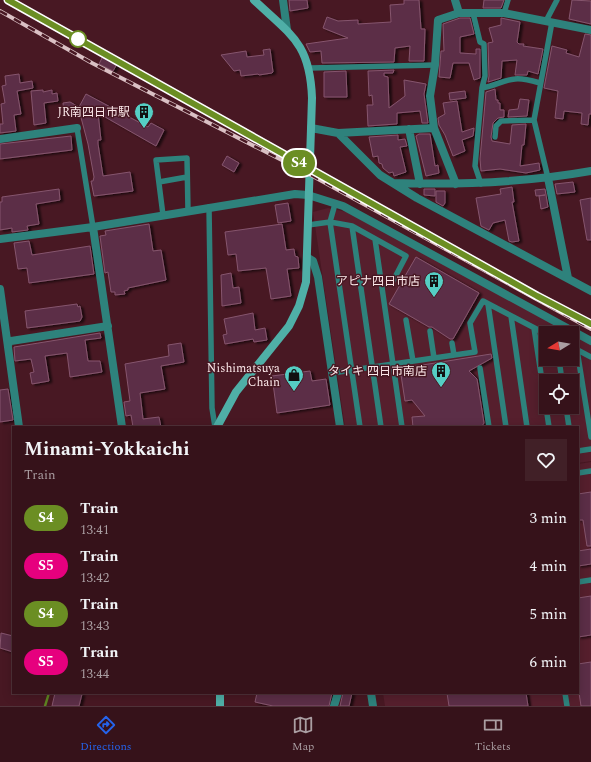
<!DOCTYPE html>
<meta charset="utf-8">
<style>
body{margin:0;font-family:Spectral,"Noto Sans JP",serif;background:#412027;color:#f1f3f6;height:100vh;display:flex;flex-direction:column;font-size:15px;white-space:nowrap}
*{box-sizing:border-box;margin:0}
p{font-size:13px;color:#aa9ea2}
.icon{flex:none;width:22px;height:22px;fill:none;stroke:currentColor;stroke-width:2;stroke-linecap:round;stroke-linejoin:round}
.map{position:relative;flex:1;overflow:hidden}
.drawer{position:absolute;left:12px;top:426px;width:567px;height:268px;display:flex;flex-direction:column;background:#36121a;border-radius:0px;box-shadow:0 2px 10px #0003,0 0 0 1px #503239}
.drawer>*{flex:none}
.badge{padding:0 8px;border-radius:13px;font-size:14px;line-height:26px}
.needle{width:26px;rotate:259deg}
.controls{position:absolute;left:539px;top:326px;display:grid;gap:8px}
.controls a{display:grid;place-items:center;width:40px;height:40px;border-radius:0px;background:#36121a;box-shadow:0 2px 10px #0003,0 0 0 1px #503239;font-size:20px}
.map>.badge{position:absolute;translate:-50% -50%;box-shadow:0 0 0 2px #fff}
.round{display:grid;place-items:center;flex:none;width:42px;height:42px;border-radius:0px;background:#412027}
.head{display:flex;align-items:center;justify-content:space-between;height:68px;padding:0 12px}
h1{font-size:19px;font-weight:700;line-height:30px}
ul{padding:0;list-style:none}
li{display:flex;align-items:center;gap:12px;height:48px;padding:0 12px}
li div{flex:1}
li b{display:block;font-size:15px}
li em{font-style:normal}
li .badge{min-width:44px;font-weight:700;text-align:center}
.tabs{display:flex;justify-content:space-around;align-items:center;height:56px;border-top:1px solid #503239;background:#36121a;font-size:11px;color:#aa9ea2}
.tabs a{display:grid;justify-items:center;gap:2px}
.tabs .selected{color:#2563eb}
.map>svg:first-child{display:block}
.built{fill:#561f2d;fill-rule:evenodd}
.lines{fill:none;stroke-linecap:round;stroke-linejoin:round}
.stream{stroke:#5e8321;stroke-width:2.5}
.building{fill:#5b2e46;stroke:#86556e;filter:url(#shadow)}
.service{stroke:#2e827c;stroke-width:5.5}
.minor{stroke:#2e827c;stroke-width:8}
.tertiary{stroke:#2e827c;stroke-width:8}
.secondary{stroke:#4fafa7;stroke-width:8}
.rail-casing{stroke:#dac0c4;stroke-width:4}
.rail{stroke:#481823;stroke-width:2.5;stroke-dasharray:8;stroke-linecap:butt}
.line-casing{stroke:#fff;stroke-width:9}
.line{stroke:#6b8e23;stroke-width:6}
.stop-dot{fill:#fff;stroke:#6b8e23;stroke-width:2}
.labels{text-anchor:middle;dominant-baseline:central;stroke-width:3;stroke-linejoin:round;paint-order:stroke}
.poi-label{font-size:12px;fill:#fce8ea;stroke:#481823;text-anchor:end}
</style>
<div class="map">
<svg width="591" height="706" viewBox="0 0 591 706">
<defs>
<filter id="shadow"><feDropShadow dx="3" dy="1.5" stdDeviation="1" flood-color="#0009"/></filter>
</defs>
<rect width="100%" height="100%" fill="#481823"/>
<path class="built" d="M328 208 347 212 571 333H546V359H572V334L591 344V461L578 463V427H345L313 212ZM546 381H572V407H546Z
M591 462V706H531L529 693H578V464Z
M383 693H527L529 706H385Z"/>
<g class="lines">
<path class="stream" d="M45 706 49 693"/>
</g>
<path class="building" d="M289 0H307L308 8 290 11Z
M404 0H419L421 29H425L424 61H409L410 46 395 48 394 62 322 63 321 51 310 52 306 44 348 38 323 28 327 17 338 21 358 20V24L391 22 390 5 404 4Z
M484 0H504L501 8H483Z
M572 0 591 1V24L569 19Z
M460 18H470L474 34 460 37V53L476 54V49H480V78L474 80 469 63H453L450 78 439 77 441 51H444L443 24Z
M501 18 520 22 517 42 519 44H524L523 46 543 49 538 74 528 71 527 75H515L517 60 502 61 501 78 488 82 489 76 488 43 493 42 489 28 501 25Z
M585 34 591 35V114H589L588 125 581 124 582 113 564 111 563 119 555 118 558 91 544 88 552 46 567 50 566 53 579 57Z
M270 49 273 72 272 73 259 75 258 74 241 76 240 70 234 71 221 55 246 51 247 57 264 55 263 50Z
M103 56 117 64 113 71 99 64Z
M394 70 393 73H384V76L388 77 389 108 405 96 404 80 426 84 424 94 428 123H422L420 111 397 113V124H396L368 126 367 105H373L372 95 369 96 368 71Z
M346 71 347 97H324V72Z
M19 74 20 83 32 81 33 88 17 91 21 114 14 115 16 131 0 133V124H3L1 104 5 103 2 86 6 85 5 76Z
M495 89 496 100H498V103H500V110H504V117L498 118 493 123 491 137 492 141 510 144 512 125 526 124 524 145H522L520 166 539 163 540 170 526 173 500 169 481 171 480 159 486 92Z
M43 90V92L52 90V94L57 93 58 101 44 103 46 123 34 125 31 91Z
M465 91 466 98 450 100 449 93Z
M86 94 148 127 151 123 164 130 156 146 98 113 101 140H98V144L103 176 130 172 133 191 94 196 91 181H93L94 177 88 144 79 110 64 113 63 103 70 102 79 107Z
M520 99 529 100 527 116 508 117 509 110 518 109Z
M457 101 462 132 474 128 473 136 462 140 465 151 453 156 445 135 439 125 438 118 445 114 443 103Z
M419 134H430L435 166 438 165 439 173 426 176 416 136Z
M398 135V140L405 139 407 146 400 147 406 172 394 176 393 172 389 173 383 168 382 164 379 163 378 156 373 157 369 137Z
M71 136 72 150 0 159V144Z
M227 156 239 163 234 172 222 165Z
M573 182 575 192 557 194 555 184Z
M512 187 514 202H512L519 241 512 242 509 241 505 220 493 223 489 230 481 226 476 198 501 194 500 189Z
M59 189 60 200 36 204 39 224 27 226 28 230 12 232V228L0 230V202H2V197Z
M424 189H435V196L424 195Z
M545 189 548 207 541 209 539 196 545 195 536 196 535 190Z
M436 191H445V203L443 206 436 202Z
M591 198V240H587L580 200Z
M288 203 291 221 278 223 275 205Z
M149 224 153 251 161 250 166 280 128 288V290L124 291 125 294 115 295V292H111L108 272 105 273 100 236 106 235 105 231Z
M282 224 286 250 294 249 295 256 298 257 299 268 287 269 291 296 271 299 266 268 238 271 236 254 228 255 225 232Z
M29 241 32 255 90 246 94 274 29 283 27 268 18 269 14 243Z
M416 257 479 293 453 339H450L432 327H429L389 304Z
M231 273 233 288 239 287 241 303 222 306 221 275Z
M77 304 78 307 80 306 82 317 80 321 27 328 25 311Z
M253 313 255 330 265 328 267 340 254 342 253 339 225 344 223 335 227 334 224 319Z
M100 333 101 338 85 340 88 361H100L102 372 70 377 67 353 45 356 49 381 32 384 30 373 34 372 31 359 15 361 14 347Z
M181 343 184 362 161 366 165 389 140 393 143 419 159 417 161 427H133L131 415 126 416 124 402 130 401 125 364 169 356 168 345Z
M491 354 492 358 469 371 477 379 484 423 482 426 413 427 412 417 425 416 412 400 405 401 401 375 404 368Z
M310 371 312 381 326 379 330 405 277 413 272 376Z
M8 389 13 420 0 422V390Z
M591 492V546H587L583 520H578V494Z
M591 549V564L578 566V551Z
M591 596V635L578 637V598Z
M1 633 13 636V652L0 648Z
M591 662V706H581L578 686V664Z
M55 693 82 694 79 706H52Z
M257 693H332L329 706H273L255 702Z
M343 693H352L349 706H340Z
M447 693H526L528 706H449Z"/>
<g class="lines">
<path class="service" d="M473 13 480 42 484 44 485 76 482 88
M504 13 508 0
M546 21 557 0
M310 68 435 65
M77 128 93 227
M495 137 496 126 501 121 534 120
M548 178 534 120 552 22
M159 182 187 177
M481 184 475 166 482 88C495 86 503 80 515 79 523 78 533 81 540 83
M209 207 212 408 215 427
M163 215 156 160 187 158 188 211
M308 225 330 222 335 204
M352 226 381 427
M375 239 402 427
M488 304 506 427
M511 316 527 427
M406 320 413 361
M534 328 546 407
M430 331 434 358
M452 343 454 355
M572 347 591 357
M577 350 591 437
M559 359 562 381
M480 368 489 427
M332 373 475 352 470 323 483 301 546 334
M546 407 549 427
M566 407 569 427
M360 427 330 222 352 226 406 256 393 281
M578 451 591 449
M578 473 591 471
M578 582 591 580
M565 693 567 706"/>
<path class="minor" d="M283 0 287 30
M455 0 459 13
M311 128 338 133 380 175 417 198 591 291
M409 129 420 184
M338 133 434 128
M0 139 77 128
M548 178 568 278
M394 183C461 185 524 183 591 171
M456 184 434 128 430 96 435 65 438 20 459 13H504L591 30
M93 227 122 427
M0 239 93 227 295 194 308 195 343 206 591 341
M0 289 19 427
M8 344 11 341 108 326
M334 706 338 693"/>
<path class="tertiary" d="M308 258 313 261 318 277 340 427
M371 693 373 706"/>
<path class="secondary" d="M217 427 236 392 289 326 299 306 306 282 312 98C310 43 291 35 254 0
M220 693V706"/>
<defs>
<path id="rail" d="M8 0 282 153
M0 11 92 63 309 174 591 329"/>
</defs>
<use href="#rail" class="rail-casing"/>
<use href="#rail" class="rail"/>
</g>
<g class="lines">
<defs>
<path id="line" d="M8 0 537 296 591 324"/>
</defs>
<use href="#line" class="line-casing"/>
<use href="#line" class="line"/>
</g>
<defs>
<symbol id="building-pin" viewBox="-11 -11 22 30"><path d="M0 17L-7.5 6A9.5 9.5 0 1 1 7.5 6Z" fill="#55cec4" stroke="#481823"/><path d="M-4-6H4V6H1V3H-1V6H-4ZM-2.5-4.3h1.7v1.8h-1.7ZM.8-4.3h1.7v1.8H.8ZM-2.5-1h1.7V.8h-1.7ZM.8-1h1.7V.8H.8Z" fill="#111"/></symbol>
<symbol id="shop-pin" viewBox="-11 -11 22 30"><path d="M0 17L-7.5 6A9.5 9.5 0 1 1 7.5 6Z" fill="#55cec4" stroke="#481823"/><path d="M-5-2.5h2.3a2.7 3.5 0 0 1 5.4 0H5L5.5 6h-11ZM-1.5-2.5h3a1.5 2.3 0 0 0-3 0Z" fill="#111"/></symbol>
</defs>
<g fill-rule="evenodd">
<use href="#building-pin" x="133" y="101" width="22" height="30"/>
<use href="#building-pin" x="423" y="270" width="22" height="30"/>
<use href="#building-pin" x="430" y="360" width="22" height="30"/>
<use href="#shop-pin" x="283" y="364" width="22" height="30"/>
</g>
<circle class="stop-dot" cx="78" cy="39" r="8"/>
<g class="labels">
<g class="poi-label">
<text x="130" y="112">JR南四日市駅</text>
<text x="420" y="281">アピナ四日市店</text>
<text x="280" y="368">Nishimatsuya<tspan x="280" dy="14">Chain</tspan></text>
<text x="427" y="371">タイキ 四日市南店</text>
</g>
</g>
</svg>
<div class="controls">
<a><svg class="needle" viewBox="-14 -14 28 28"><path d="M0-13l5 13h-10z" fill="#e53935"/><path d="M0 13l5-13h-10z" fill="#aa9ea2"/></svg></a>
<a><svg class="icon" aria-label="locate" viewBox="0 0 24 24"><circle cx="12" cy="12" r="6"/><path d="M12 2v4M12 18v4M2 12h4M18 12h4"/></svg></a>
</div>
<b class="badge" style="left:299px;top:163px;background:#6b8e23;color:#fff">S4</b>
<section class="drawer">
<div class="head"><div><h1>Minami-Yokkaichi</h1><p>Train</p></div><a class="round"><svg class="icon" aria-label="heart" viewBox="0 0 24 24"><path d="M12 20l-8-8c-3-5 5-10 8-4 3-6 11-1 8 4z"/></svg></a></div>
<ul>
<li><span class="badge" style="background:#6b8e23;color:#fff">S4</span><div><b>Train</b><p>13:41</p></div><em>3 min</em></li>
<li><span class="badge" style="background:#e6007e;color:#fff">S5</span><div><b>Train</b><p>13:42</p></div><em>4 min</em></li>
<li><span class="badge" style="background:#6b8e23;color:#fff">S4</span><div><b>Train</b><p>13:43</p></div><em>5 min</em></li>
<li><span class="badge" style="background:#e6007e;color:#fff">S5</span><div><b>Train</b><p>13:44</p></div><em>6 min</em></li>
</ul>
</section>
</div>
<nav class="tabs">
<a class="selected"><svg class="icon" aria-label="directions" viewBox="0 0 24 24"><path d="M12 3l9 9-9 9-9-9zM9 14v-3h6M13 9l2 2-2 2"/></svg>Directions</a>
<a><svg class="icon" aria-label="map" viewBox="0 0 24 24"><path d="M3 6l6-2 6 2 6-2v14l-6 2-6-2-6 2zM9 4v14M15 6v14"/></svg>Map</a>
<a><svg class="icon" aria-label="tickets" viewBox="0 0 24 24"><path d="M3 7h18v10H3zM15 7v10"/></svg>Tickets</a>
</nav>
